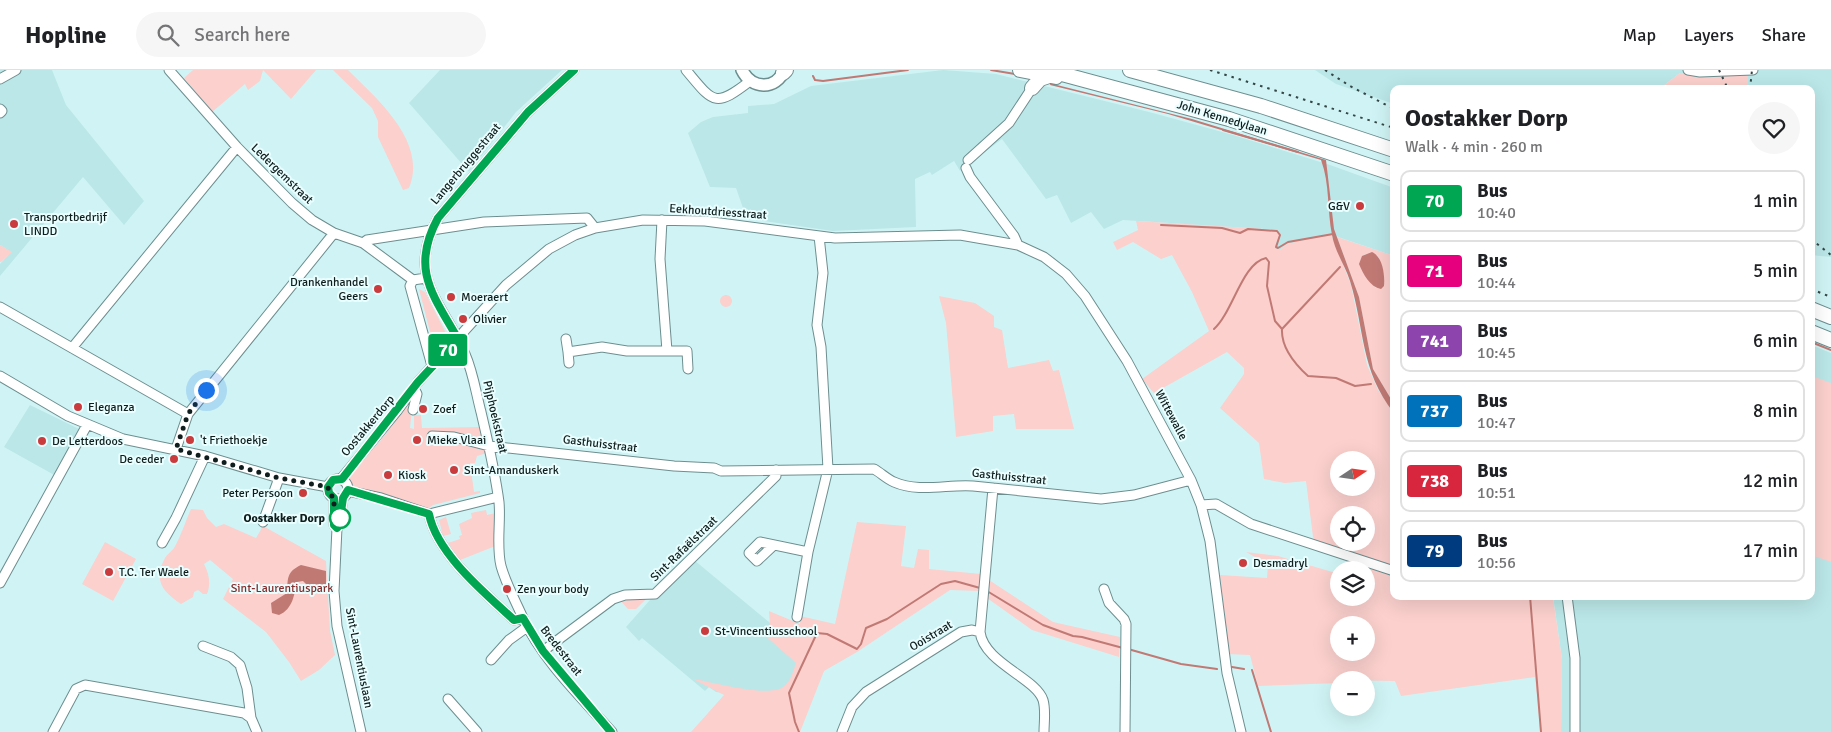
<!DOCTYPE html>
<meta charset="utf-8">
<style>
body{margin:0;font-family:Signika,sans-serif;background:#f6f6f6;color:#202124;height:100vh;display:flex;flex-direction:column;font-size:19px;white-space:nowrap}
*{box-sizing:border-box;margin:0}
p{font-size:16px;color:#757577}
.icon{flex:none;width:28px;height:28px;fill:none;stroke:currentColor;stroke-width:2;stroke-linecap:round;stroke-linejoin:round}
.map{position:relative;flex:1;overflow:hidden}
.sheet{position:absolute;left:1390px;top:15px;width:425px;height:515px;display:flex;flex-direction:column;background:#fff;border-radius:10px;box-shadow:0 5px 20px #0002}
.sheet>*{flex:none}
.badge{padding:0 10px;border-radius:4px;font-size:18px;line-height:32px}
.needle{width:32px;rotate:77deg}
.controls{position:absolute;left:1330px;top:381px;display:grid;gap:10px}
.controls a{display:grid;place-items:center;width:45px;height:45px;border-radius:50%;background:#fff;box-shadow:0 5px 20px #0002;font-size:25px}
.you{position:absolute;width:25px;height:25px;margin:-12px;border:4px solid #fff;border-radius:50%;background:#1a73e8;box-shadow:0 0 0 8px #1a73e833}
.map>.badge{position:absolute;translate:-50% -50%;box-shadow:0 0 0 2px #fff}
.round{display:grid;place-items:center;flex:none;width:52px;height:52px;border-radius:26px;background:#f6f6f6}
.head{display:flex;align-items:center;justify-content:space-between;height:85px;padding:0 15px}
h1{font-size:24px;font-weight:800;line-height:38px}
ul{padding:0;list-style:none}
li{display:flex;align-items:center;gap:15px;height:62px;margin:0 10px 8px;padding:0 5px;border:2px solid #e0e0e0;border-radius:10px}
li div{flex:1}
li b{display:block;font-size:19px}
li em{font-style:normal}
li .badge{min-width:55px;font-weight:700;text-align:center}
header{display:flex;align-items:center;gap:30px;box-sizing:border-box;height:70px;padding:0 25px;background:#fff;border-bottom:1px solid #e0e0e0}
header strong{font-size:24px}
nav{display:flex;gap:28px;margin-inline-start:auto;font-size:18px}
.search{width:350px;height:45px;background:#f6f6f6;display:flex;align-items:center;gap:12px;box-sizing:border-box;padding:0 18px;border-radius:28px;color:#757577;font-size:19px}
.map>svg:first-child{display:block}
.built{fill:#bbe7e8}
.green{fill:#fbd0cd;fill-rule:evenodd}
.water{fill:#c17974}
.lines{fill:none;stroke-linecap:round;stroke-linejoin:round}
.stream{stroke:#c17974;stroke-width:2}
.minor-casing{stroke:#6d8e8f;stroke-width:11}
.major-casing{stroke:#6d8e8f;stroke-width:14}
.highway-casing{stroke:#6d8e8f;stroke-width:16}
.minor{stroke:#fff;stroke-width:9}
.major{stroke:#fff;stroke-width:11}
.highway{stroke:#fff;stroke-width:14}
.rail{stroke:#344646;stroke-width:2;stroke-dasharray:2.5 5;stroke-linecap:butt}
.line-casing{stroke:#fff;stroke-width:11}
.line{stroke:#00a651;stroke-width:8}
.walk{stroke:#101d1d;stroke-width:5;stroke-dasharray:0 9}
.poi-dot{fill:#ca3b3e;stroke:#e9feff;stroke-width:2}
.stop-dot{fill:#fff;stroke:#00a651;stroke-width:2.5}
.labels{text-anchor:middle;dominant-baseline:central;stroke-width:4;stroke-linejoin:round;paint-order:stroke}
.street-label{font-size:12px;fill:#101d1d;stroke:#e9feff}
.poi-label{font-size:12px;fill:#101d1d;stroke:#e9feff;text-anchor:start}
.stop-label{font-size:12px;font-weight:bold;fill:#101d1d;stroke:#e9feff;text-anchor:end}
.park-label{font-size:12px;fill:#842c2c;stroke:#e9feff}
</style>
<header>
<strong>Hopline</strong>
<div class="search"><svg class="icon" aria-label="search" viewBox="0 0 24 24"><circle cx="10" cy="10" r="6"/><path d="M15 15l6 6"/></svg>Search here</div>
<nav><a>Map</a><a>Layers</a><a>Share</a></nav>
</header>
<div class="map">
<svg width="1831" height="662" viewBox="0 0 1831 662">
<rect width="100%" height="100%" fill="#d0f4f5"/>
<path class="built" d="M0 0H52L66 35 144 131 124 155 83 107 0 206V194L11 182 0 175Z
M440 0H562L516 42 469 102 409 33Z
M943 0 996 4 1153 43 1233 65 1330 95 1394 118V186L1338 167 1335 164 1287 174 1280 180 1275 179V174L1280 168 1278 160 1123 150 1104 159 1091 142 1071 153 1057 125 1046 129 1002 69 960 101 954 91 932 105 930 102 915 109 916 157 833 161 742 148 743 138 736 118 710 117 688 63 701 52 713 47 748 43V36L774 34 811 16Z
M1315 0H1831V187L1811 185V19H1748V4L1706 6 1680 3 1659 19H1394V34L1336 14Z
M1811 275 1831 283V662H1561L1562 589 1553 526H1811Z
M30 335 79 359 80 364 56 406 4 377Z
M694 490 805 582 786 623 740 624 716 622 709 617 705 621 642 568 639 571 626 557 650 530Z"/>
<path class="green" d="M193 0H316L291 29 263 0 260 11 248 20 245 14 212 42 184 8Z
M333 0H348C377 29 428 72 409 118L403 120 378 67V51L372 38Z
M1680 3 1706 6 1748 4V19H1659Z
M1136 151 1278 160 1280 168 1275 174V178L1280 180 1287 174 1331 164 1351 215 1367 295 1378 320 1394 343V498L1316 472 1313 467 1306 411 1285 413 1264 409 1259 373 1220 338 1244 304V298L1227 282 1154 323 1142 309 1209 261 1192 222 1172 185 1161 189 1133 172 1117 180 1113 172 1138 160ZM1339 390H1366V418H1339ZM1339 445H1366V472H1339Z
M1337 167 1394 186V334L1373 299 1359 227ZM1372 183 1378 186 1384 204V216L1376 218 1362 200 1364 185Z
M0 175 12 182 1 192H0Z
M419 219 425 222 448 267 446 272 435 281Z
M720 231a6 6 0 1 1 12 0a6 6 0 1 1-12 0Z
M939 226 975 233 994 246V257L1002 260 1008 298 1049 290 1053 301 1059 300 1074 359H1016L1014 344 993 346V361L956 367 946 253Z
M1815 307 1831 313V492L1811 485V317Z
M413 329 410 358 414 359V345H421L422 358 480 357 487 383 477 386 475 393H470L474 422 480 421V423L433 435 426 440 352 417 348 408 351 404 381 370Z
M191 439 203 440 207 448 216 457 224 454 256 468 263 456 326 491 330 561 335 585 319 600 301 611 289 592 266 562 223 529 233 509 210 490 204 494C209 503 211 514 207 524H203L198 520 194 522 193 527 181 534C164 523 153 511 164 490 166 485 171 482 174 478 181 466 185 452 191 439Z
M486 440 487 445 496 443 498 475 460 490 448 473 460 469 459 466 462 465 459 454 472 448 471 443Z
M446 447 451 464 443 466 439 450Z
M857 452 906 456 901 496 914 498 918 479 929 480V499L981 504 980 521 950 520 857 582 824 601 800 662H691L724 625 693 609C713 612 768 628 783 617 791 612 793 601 796 593L762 563 770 556 769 541 800 554V546L835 554Z
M105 472 136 489 113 531 82 514Z
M1246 482 1278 486 1339 504V528H1366V500H1354L1356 493 1394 506V526L1553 528 1562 589 1561 662H1541L1535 607 1401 626 1395 611 1339 610V613L1258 616 1250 585 1227 584 1220 505 1267 508 1268 494ZM1339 555H1366V582H1339Z
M989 510 1053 552 1120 567 1119 587 1032 560 987 528Z
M619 529H646L636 539H628Z"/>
<path class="water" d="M1051 12 1057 15 1192 49 1326 90 1334 159 1359 227 1373 299 1394 334V343C1360 300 1365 260 1350 211 1345 195 1335 182 1332 165 1327 140 1330 114 1321 90L1168 44 1050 15Z
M1372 182C1383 187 1385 205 1384 216L1381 219C1370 217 1363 204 1359 194L1362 186Z
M301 495 326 501V521L315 523 303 511 297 512C294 525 293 539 279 545L272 543 271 533 287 523C288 509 286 502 301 495Z"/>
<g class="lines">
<path class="stream" d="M991 0 1015 4
M813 6 815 10 823 11 908 0
M1223 60 1298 82
M1161 155 1222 158 1240 163 1248 159 1277 161 1280 165 1276 177 1278 178 1288 172 1333 164
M1214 259C1233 242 1242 193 1266 188L1269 192 1267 216 1275 251 1282 259 1340 197
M1282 259C1281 277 1296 295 1308 306L1336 308 1355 316 1371 314
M1811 272 1831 280
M987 521 1043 555 1073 566 1082 567 1123 578
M1530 526 1541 662
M1128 579 1181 594 1217 599
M1232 597 1244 599
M1252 600 1271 662
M799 662 795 652 789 623 817 563 827 564 857 579 861 574 866 558 887 549 941 514 955 511 980 518"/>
<defs>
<path id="minor" d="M169 0 237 77 292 133 312 150 334 163 363 173 413 210 426 208
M574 0 528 42 438 148C405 208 443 232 465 284 473 302 476 323 481 342 488 372 495 401 499 432 501 452 496 476 501 496 506 514 516 532 523 548 543 591 581 627 612 662
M686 0C713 32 714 39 750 11
M1688 0 1700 2 1753 0
M0 9 16 0
M0 39 2 41 0 43
M968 90 1009 53 1032 18
M966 98 970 107 1014 166 1018 175
M363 173 367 170 484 152 587 148 595 158
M413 210 410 216 432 296
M0 237 188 344
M566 269 568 282 602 277 627 281H667L660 189 662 150
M72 278 237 77
M667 281H687L688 299
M568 282 569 293
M0 306 68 346 123 369 205 386 279 408 328 417
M413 340 417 324 414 318
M432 366 454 367 489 376 674 396 714 398 721 401 874 399C881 403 887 409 894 412 919 423 948 414 973 416L1101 429 1134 425 1191 410
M176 379 188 344 334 163
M328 419a10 10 0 1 1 20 0a10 10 0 1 1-20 0Z
M341 409 397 341 418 312 506 215 549 179 575 165 595 158 643 150 705 151 835 168 960 165 1018 175 1044 187 1066 204 1085 226 1127 291 1191 410 1201 435 1210 471 1227 603 1241 662
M993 418 980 562C984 593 1036 608 1043 630 1046 640 1044 652 1044 662
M348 421 381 428 429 444 498 427
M334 428V455L337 458
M343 428 339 455 337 458 334 521 337 556 361 662
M1201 435 1216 434 1251 454 1394 501
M429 444C437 484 485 523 514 550L523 548
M263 452 279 408
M162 473 176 448 205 386
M774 475 757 491 749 483 760 472 808 482
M0 513 87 355
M1104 519 1109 533 1124 549 1126 554 1125 662
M1567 526 1575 588V662
M797 547 808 482 828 399 821 277 817 255 823 203 819 166
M203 576 231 587 240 595 247 618 251 648 257 662
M543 581 613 529 625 525 655 524 776 406V400
M491 590 509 570 527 557
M448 629 477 662
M53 662 76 619 85 615 244 643 251 648
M842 662 852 637 866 622 961 562 972 560 980 562"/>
<path id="major" d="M742 0C751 19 776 21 784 0"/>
<path id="highway" d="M1020 0 1056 7
M1047 0 1229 49 1394 104
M1130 0 1261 36 1394 80
M783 3 786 0
M1032 18 1040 9 1049 6
M1811 239 1831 247
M1811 262 1831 270"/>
</defs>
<use href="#minor" class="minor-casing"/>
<use href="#major" class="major-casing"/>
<use href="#highway" class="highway-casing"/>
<use href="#minor" class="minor"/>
<use href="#major" class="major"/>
<use href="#highway" class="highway"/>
<path class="rail" d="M1210 0 1394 58
M1325 0 1350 16 1394 39
M1719 0 1728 19
M1750 19 1752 0
M1811 169 1831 185
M1811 219 1831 227"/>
</g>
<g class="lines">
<defs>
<path id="line" d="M574 0 528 42 438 148C410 199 433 225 458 269L418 312 342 409 333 410 328 417 329 423 334 428V455L337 458 339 455 343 428 348 420 429 444C437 484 485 523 514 550L523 548 543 581 611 662"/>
</defs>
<use href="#line" class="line-casing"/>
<use href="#line" class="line"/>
<path class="walk" d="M206 320 188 344 176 379 279 408 328 417 329 423 334 428V445L340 448"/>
</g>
<g class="poi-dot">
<circle cx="1360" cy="136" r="5"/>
<circle cx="14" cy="154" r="5"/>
<circle cx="378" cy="219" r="5"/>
<circle cx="451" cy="227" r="5"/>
<circle cx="463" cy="249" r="5"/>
<circle cx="78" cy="337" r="5"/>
<circle cx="423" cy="339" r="5"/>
<circle cx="190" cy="370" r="5"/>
<circle cx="417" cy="370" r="5"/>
<circle cx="42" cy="371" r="5"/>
<circle cx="174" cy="389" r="5"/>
<circle cx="454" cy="400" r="5"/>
<circle cx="388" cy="405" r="5"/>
<circle cx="303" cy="423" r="5"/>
<circle cx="1243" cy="493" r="5"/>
<circle cx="109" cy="502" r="5"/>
<circle cx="507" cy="519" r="5"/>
<circle cx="705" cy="561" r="5"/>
</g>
<circle class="stop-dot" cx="340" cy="448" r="10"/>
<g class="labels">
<g class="street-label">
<text transform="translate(1222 48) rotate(17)">John Kennedylaan</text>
<text transform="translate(466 94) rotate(-50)">Langerbruggestraat</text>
<text transform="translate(282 104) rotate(44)">Ledergemstraat</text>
<text transform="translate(718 142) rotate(4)">Eekhoutdriesstraat</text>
<text transform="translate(1171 345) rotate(62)">Wittewalle</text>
<text transform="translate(495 347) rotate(77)">Pijphoekstraat</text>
<text transform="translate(368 356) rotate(-50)">Oostakkerdorp</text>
<text transform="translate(600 374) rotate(7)">Gasthuisstraat</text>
<text transform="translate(1009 407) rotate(6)">Gasthuisstraat</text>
<text transform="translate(684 479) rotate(-44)">Sint-Rafaëlstraat</text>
<text transform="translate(931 566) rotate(-31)">Ooistraat</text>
<text transform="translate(561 581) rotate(52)">Bredestraat</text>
<text transform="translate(359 588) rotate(79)">Sint-Laurentiuslaan</text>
</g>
<g class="poi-label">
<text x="1350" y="136" text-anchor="end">G&amp;V</text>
<text x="24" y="147">Transportbedrijf<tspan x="24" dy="14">LINDD</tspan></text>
<text x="368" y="212" text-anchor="end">Drankenhandel<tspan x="368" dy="14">Geers</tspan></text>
<text x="461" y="227">Moeraert</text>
<text x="473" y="249">Olivier</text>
<text x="88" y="337">Eleganza</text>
<text x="433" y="339">Zoef</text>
<text x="200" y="370">'t Friethoekje</text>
<text x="427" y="370">Mieke Vlaai</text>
<text x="52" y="371">De Letterdoos</text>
<text x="164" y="389" text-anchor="end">De ceder</text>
<text x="464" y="400">Sint-Amanduskerk</text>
<text x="398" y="405">Kiosk</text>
<text x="293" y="423" text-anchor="end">Peter Persoon</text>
<text x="1253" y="493">Desmadryl</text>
<text x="119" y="502">T.C. Ter Waele</text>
<text x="517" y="519">Zen your body</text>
<text x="715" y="561">St-Vincentiusschool</text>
</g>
<g class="stop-label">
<text x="325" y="448">Oostakker Dorp</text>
</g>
<g class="park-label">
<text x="282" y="518">Sint-Laurentiuspark</text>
</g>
</g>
</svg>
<div class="controls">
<a><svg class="needle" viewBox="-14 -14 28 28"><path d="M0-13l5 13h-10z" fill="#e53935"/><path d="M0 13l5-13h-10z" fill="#757577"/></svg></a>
<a><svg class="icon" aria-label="locate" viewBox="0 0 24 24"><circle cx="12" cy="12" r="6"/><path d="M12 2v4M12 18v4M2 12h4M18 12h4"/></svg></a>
<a><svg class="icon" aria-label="layers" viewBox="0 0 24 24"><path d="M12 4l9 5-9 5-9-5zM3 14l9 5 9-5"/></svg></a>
<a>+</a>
<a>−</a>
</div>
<div class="you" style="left:206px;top:320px"></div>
<b class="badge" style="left:448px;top:280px;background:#00a651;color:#fff">70</b>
<section class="sheet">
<div class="head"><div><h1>Oostakker Dorp</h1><p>Walk · 4 min · 260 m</p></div><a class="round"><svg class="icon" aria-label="heart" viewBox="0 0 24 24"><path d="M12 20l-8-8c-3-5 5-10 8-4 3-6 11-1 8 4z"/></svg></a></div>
<ul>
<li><span class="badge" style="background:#00a651;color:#fff">70</span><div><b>Bus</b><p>10:40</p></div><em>1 min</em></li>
<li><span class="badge" style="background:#e6007e;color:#fff">71</span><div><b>Bus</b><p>10:44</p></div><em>5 min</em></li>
<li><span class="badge" style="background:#8e44ad;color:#fff">741</span><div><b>Bus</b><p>10:45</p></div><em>6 min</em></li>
<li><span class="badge" style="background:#0072bc;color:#fff">737</span><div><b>Bus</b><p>10:47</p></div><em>8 min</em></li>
<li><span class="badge" style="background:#d7263d;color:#fff">738</span><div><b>Bus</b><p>10:51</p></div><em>12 min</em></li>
<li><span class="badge" style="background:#003b80;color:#fff">79</span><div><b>Bus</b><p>10:56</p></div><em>17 min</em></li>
</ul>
</section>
</div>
